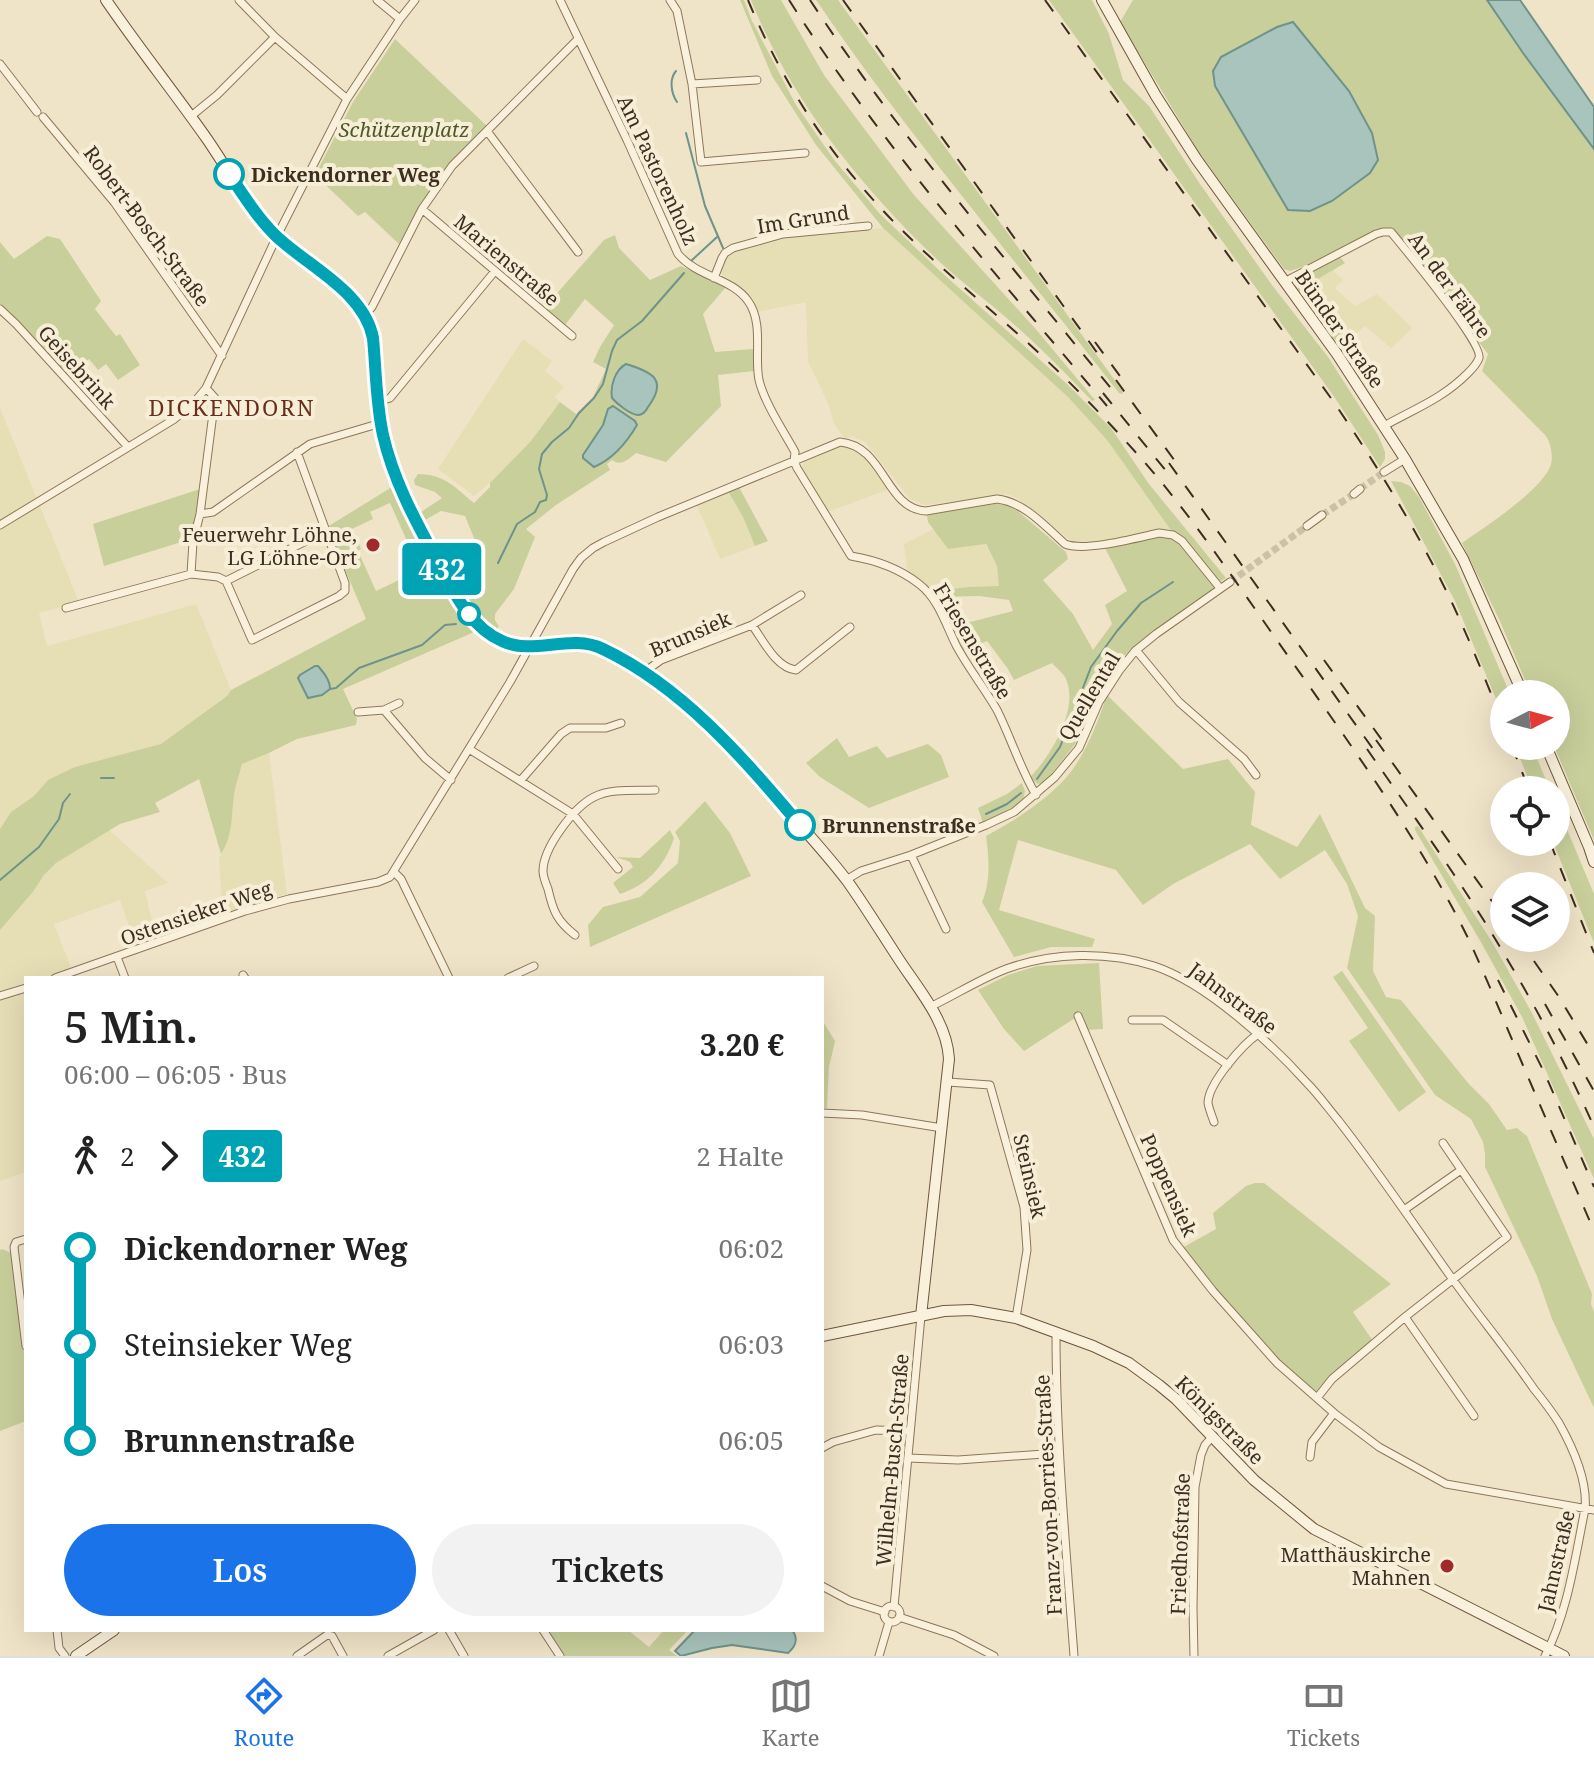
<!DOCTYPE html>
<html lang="de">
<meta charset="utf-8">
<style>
body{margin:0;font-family:"Noto Serif",serif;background:#f2f2f2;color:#222;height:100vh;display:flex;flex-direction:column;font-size:30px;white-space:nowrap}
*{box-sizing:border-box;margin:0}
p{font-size:26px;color:#767676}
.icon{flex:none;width:44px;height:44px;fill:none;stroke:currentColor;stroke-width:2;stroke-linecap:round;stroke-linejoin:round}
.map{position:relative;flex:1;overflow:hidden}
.drawer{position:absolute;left:24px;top:976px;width:800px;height:656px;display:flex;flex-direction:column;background:#fff;border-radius:0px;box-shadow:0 8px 32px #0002}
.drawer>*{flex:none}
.badge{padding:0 16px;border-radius:6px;font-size:28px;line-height:52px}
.needle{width:52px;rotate:84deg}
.buttons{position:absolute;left:1490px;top:680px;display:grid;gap:16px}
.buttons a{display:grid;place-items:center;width:80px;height:80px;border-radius:50%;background:#fff;box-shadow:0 8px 32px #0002;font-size:40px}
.map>.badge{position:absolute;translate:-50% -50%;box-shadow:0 0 0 4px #fff}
.legs{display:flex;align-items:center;gap:12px;height:88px;padding:0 40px;font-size:26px}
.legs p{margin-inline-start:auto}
.head{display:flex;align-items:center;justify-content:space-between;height:136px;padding:0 40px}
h1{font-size:44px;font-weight:600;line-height:60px}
.button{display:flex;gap:16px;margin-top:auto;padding:16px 40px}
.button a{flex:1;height:92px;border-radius:48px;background:#1a73e8;color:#fff;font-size:32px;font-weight:600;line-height:92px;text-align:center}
.button a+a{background:#f2f2f2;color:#222}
ul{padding:0 40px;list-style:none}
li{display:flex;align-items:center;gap:28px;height:96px;font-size:30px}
li i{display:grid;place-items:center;width:12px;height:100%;margin:0 10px;background:currentColor}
li i::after{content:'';width:20px;height:20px;margin:-10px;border:6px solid;border-radius:50%;background:#fff}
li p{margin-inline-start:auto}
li:first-child i{background:linear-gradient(#0000 50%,currentColor 0)}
li:last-child i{background:linear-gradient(currentColor 50%,#0000 0)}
.dock{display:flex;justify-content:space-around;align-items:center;height:112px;border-top:2px solid #e0e0e0;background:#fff;font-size:22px;color:#767676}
.dock a{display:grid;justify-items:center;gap:4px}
.dock .on{color:#1a73e8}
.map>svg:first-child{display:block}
.farmland{fill:#e6deb5}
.green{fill:#c9cf9b;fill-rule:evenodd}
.water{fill:#a9c4bc;stroke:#6f938a;stroke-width:2}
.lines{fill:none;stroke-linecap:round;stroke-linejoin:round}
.stream{stroke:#6f938a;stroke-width:2}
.street-tunnel{stroke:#ccc0a6;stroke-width:7;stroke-dasharray:7 3.5;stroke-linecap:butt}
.street-casing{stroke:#8d765c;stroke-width:9}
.secondary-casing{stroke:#6f573f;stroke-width:12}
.street{stroke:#faf1dc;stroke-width:7}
.secondary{stroke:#faf1dc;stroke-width:10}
.rail{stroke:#3d2e20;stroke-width:2;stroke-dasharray:14 14;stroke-linecap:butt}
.line-1-casing{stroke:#fff;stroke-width:18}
.line-1{stroke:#00a3b4;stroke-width:12}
.stop-1-dot{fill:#fff;stroke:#00a3b4;stroke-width:4}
.poi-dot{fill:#9e2a2b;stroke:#f7eed8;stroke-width:3}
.labels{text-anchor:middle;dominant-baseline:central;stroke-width:8;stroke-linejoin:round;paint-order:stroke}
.park-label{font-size:20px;font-style:italic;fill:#4d5a26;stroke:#f7eed8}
.street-label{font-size:20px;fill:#3d2e20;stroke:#f7eed8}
.stop-label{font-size:20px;font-weight:bold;fill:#3d2e20;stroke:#f7eed8;text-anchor:start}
.poi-label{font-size:20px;fill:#3d2e20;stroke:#f7eed8;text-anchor:end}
.neighbourhood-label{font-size:22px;letter-spacing:2px;fill:#6b2e1e;stroke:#f7eed8}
</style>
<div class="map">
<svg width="1594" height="1656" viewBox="0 0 1594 1656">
<rect width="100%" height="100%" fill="#f0e4c8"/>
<path class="farmland" d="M883 228 1069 398 1107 440 1170 529 1090 544 1074 543 1015 497 1008 494 925 505 910 499 865 442 853 437 844 438 834 424 829 406 808 361 806 302 757 312 751 298 722 276 721 269 727 254 738 249 783 237Z
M1333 270 1343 280 1335 288 1355 306 1377 294 1412 328 1391 348 1365 326 1352 337 1313 289V282Z
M523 339 552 361 545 371 564 387 555 397 560 402 531 441 490 483 474 496 438 469Z
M0 408 79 602 39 613 47 646 196 604 231 690 227 696 161 744 48 780 34 796 11 812 0 829Z
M845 446 858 449 890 489 827 512 802 468 803 463 838 447Z
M728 491 743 517 755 546 720 559 696 503Z
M934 529 948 549 985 544 997 566 999 586 968 587 933 591 908 575 904 544Z
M269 753 287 894 223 913 219 858 226 847 231 824 235 789 242 764Z
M109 830 168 883 145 891 156 939 136 946 120 900 54 924 72 970 75 969 78 978H26V1172L0 1181V930L32 893 44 875 56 863Z"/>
<path class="green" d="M740 0H744L752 21 796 105 835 161 880 214 940 271 1067 384 1111 428 1149 484 1226 578 1221 581 1217 580 1181 537 1170 529 1107 440 1069 398 883 228 816 145 772 76Z
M751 0H781L824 75 914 195 1034 327 1095 400 1092 401C1065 373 1038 345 1009 320 987 301 964 284 943 265 863 190 792 103 751 0Z
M816 0H838L1122 390 1123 394 1119 393C1018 263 909 137 816 0Z
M1049 0H1092L1109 34 1123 80 1149 106 1200 184 1272 285 1328 357 1378 435 1385 452V459L1380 467 1335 398Z
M1133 0H1487L1523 53 1594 149V840L1554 746H1556V694H1531L1499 619 1462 543C1485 527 1539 492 1550 467 1554 458 1551 444 1546 436L1482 371 1488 354 1392 230 1336 253 1345 263 1313 282 1314 289 1352 337 1340 346 1294 288 1302 267 1290 271 1284 269 1200 154 1120 22ZM1215 86 1310 211 1288 210Z
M395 39 488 127 450 164 419 207 399 244 365 212 358 216 315 175 353 102Z
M615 235 619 248 650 280 681 266 726 287 703 314 715 352 753 349 754 371 718 375 721 406 666 462 636 453C629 459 621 467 612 460L607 464 610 470 556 505 526 529 535 537 514 589 495 614V620L499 627 493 631 483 622 472 633 343 689 357 719 356 725 297 739 269 753 242 764C240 772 237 781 235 789 231 811 234 835 221 854L199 779 155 803 160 812 120 824 56 863 44 875 32 893 0 930V829L11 812 34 796 48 780 75 767 161 744 227 696 231 690 366 619 327 527 405 479 421 512 442 498 435 492 415 485 414 480 418 474C446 475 453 486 474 503L490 487V483L531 441 560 402 576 414 593 397 606 369 593 362 600 347 614 325 585 299 565 325 544 308 604 240ZM626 364 643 371 656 379 637 415 612 388 617 372ZM613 406 637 423V425L626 442 583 455 603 425 608 409ZM390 503 420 570 376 591 358 551 361 549 352 529 373 519 370 512ZM441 511 465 516 476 543 449 565 425 520Z
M47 236 60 239 101 301 95 309 116 336 120 334 140 365 118 380 106 364 98 370 89 359 67 376 48 355 0 304V242L14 259Z
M1391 481 1401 482 1410 486 1419 497 1455 564 1510 694H1504V718L1455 601Z
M739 487 768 541 755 546 743 517 728 491Z
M200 489 191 539 104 566 93 524Z
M1002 503 1012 506 1066 552 1068 559 1043 580 1073 614 1093 650 1112 624 1105 605 1127 591 1104 546C1124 543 1163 529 1179 543 1190 553 1205 575 1215 588L1129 651 1114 667 1091 705 1075 744 1050 776 1044 783 1038 784 1029 778C1050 758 1081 707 1065 677 1062 672 1056 668 1052 663L1014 680 1008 669 987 641 963 651 951 627 1013 611 1009 600 979 596 936 597 933 591 968 587 999 586 997 566 986 544 948 549 928 522 927 516 932 512Z
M1107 695 1183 769 1228 759 1255 792 1251 825 1297 847 1320 814 1365 908 1375 916 1373 971 1386 997 1401 1000 1468 1083 1489 1104 1507 1130 1517 1128 1527 1136 1592 1294 1591 1304 1594 1312V1408L1552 1319 1537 1276 1485 1167V1154L1483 1142 1471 1119 1435 1095 1347 968 1358 916 1347 884 1325 850 1280 879 1250 844 1173 884 1143 905 1116 870 1018 840 999 910 1095 939 1092 947H1051L1014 957 982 902C991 881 989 858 986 836 1014 821 1042 803 1064 780 1085 757 1097 724 1107 695Z
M837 738 849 757 877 746 887 758 928 744 941 755 949 777 869 808 820 777 806 763Z
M1515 746H1532L1550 790H1533Z
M1022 783 1025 791 1023 801 998 816 983 823 978 808 1007 794Z
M705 801 730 833 751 876 590 947 588 925 603 907 640 897 678 863 680 841 675 832Z
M1556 803 1594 894V943L1553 842H1556Z
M1418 826 1492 942 1532 1013 1594 1139V1179L1522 1017 1482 944 1415 830V827Z
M670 830 674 838C665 865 648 885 620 894L613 883 633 867 630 862 616 857 640 858Z
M1099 963 1103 1029 1088 1030 1083 1016 1075 1018 1024 1051 1004 1029 978 990 1008 975 1037 966Z
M1342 971 1426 1092 1399 1112 1349 1041 1368 1028 1333 977Z
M822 1020 835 1041 829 1067 827 1108H822Z
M1255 1183H1264L1391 1284 1353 1312 1373 1341 1331 1375 1314 1395C1266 1349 1223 1300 1182 1248L1216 1229 1213 1213 1246 1186Z
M2 1249 12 1253 26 1369V1421L0 1431V1250Z
M546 1630H628L649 1647 664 1630H688L669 1650 677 1656H564Z"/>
<path class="water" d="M1487 0H1520L1594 107V149L1523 53Z
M1293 22 1349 91 1372 133 1378 160 1370 173 1332 201 1310 211 1288 210 1215 86 1213 71 1221 57 1277 27Z
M626 364C653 372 668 380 648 407 646 411 643 415 638 415 631 415 617 404 612 398 610 386 615 370 626 364Z
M613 406 635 421 637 425C627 442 613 459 594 467L583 458V455L603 425 608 409Z
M315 666H318C324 673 330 680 330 689L322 695 308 698 298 678 300 675Z
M695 1630H792C799 1639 796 1646 788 1653L732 1645 712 1648 681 1656 675 1651Z"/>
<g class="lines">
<path class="stream" d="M676 71C669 79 671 93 677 102
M686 133 705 206 723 248
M691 261 717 237
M498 563 517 524 535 512 540 502 546 500 547 495 539 469 542 454 552 442 569 428 579 413 594 398 603 384 612 351 617 340 642 321 684 273
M330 689 336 688 359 668 422 645 445 625 456 624
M101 778H114
M1037 779 1060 747 1091 667 1117 631 1141 603 1173 582
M986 814 1007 804 1021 793
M0 880 39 847 59 819 63 803 70 794"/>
<path class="street-tunnel" d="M1360 489 1384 472
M1322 515 1354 494
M1230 582 1307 526"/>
<defs>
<path id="street" d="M239 0 275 37 347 99
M377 0 400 19
M560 0 627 140 678 254C697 277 732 278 748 301 764 323 754 356 759 380 764 402 784 432 795 452L794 461 797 468 851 556C875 560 900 569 919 584 939 599 946 626 957 647 969 669 985 689 997 710 1011 738 1020 768 1036 795
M670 0 677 11 692 84 701 162 805 153
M0 64 37 112
M692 84 757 80
M43 117 114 202 222 356
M190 117 217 95 275 37
M487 131 578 252
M422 209 572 336
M714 278 722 258 725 253 733 248 783 234 868 226
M1284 282 1376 234 1383 232H1391C1405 249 1484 344 1479 358 1477 364 1472 369 1468 373 1442 399 1416 408 1384 426
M0 309 16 324 128 447
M365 315 372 307 422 209 452 166 578 39
M378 402 390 398 495 271
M1384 472 1405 459
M1354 494 1360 489
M200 514 213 512 310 444 381 423
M0 525 173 420 192 405 206 388 277 236 347 99 400 19 415 0
M1307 526 1322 515
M191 574 218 577 226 581 252 640 339 596 345 591V583L297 452
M226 581 326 531
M66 608 191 574 193 542 200 514 215 398 206 388
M752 625C763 640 776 668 796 670L850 627
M1136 650 1179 702 1244 759 1256 775
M643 673 661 660 752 625 801 595
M384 710 399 703
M358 712 384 710 425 758 451 780
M469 749 573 814 618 869
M521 780 561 734 570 728H606L621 723
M911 855 946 929
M394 872 401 879 449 978
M846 880 861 871 911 855 986 825 1014 812 1055 777 1079 748 1099 702 1119 671 1135 651 1156 634 1230 582
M575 935C557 921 553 911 548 889 546 884 543 877 543 871 543 848 574 807 594 797 612 788 636 791 655 790
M117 957 125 978
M243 975 245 978
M55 978 245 911 289 899 378 882 390 877 510 682 573 569 581 558 593 548 604 542 658 517 840 442C885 446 885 509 926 511L997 499C1024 502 1045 526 1065 544 1085 552 1136 538 1159 533L1173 535 1182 541 1220 588
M508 978 534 966
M0 996 26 988
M930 1007C955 995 980 979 1006 969 1053 952 1107 951 1154 966 1206 983 1271 1043 1307 1083 1318 1094 1328 1108 1338 1120 1378 1171 1414 1225 1451 1277 1478 1315 1508 1351 1534 1389 1543 1400 1552 1412 1559 1423 1573 1448 1588 1480 1585 1509 1575 1558 1568 1612 1545 1656
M1078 1016 1173 1240 1213 1291 1277 1363 1334 1413 1379 1447 1446 1484 1594 1510
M1132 1020H1163L1228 1065
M948 1082 990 1085 1024 1207 1027 1250 1016 1318
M822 1113 862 1115 942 1128
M1214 1122C1212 1116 1209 1109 1208 1103 1208 1084 1242 1045 1258 1034
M1404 1210 1461 1170
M26 1239 16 1242 14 1247 26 1346
M1405 1317 1474 1416
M1056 1333C1056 1441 1066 1548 1074 1656
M1317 1398 1332 1379 1405 1317 1507 1237 1443 1143
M822 1448 833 1442 876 1430 909 1431
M1310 1457 1312 1442 1334 1413
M908 1458 958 1460 1058 1453
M822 1586 850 1601 885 1612
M884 1614a8 8 0 1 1 16 0a8 8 0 1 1-16 0Z
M894 1607 921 1316
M899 1617 954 1635 994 1656
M57 1630 59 1648 65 1656
M449 1630 464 1656
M543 1630 560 1656
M297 1656 327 1635 332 1636 343 1656
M388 1656 434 1630
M879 1656 889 1622
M1194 1656 1193 1608 1195 1487 1201 1455 1205 1445 1212 1437"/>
<path id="secondary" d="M106 0C138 47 174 92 207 139 229 171 247 205 274 234 306 266 364 291 373 338 376 367 376 395 381 423 389 472 412 514 435 557 448 580 459 605 477 624 521 667 560 628 603 649 675 684 730 743 781 803 803 829 827 854 848 882 865 906 881 932 898 958 918 989 947 1021 949 1059L921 1316
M1102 0 1156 96 1197 160 1337 354 1405 459 1463 559 1523 694
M1546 746 1589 847 1594 862
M822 1336 944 1311 971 1310 1016 1318 1093 1346 1129 1363 1159 1385 1176 1399 1254 1480 1314 1529 1564 1656
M76 1656 114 1630"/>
</defs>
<use href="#street" class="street-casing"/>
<use href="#secondary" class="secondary-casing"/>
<use href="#street" class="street"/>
<use href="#secondary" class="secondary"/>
<path class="rail" d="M748 0C779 75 822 144 877 204 923 255 977 297 1028 343 1074 385 1118 431 1159 479 1207 538 1249 601 1293 663 1355 751 1420 841 1468 938 1487 979 1504 1021 1522 1063 1546 1119 1570 1175 1594 1231
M789 0C882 146 996 274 1107 406
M810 0C902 140 1013 267 1118 397
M843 0 1098 354
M1045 0 1333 401C1378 467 1420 535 1454 607 1472 646 1488 686 1504 726
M1095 342 1128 387
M1116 380 1180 468
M1103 393 1171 477
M1169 463 1378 756
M1324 660 1387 747
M1376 740 1504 918
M1512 746 1529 790
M1367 749C1416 820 1467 889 1510 964 1541 1016 1569 1071 1594 1127
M1550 842 1594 953
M1518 938 1559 997 1594 1055
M1498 980 1545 1074 1594 1187
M1545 1004 1594 1091"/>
</g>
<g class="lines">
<defs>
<path id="line-1" d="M229 174C244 196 257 217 275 235 307 266 364 291 373 338 376 370 376 403 383 435 393 479 414 518 435 557 452 588 468 626 502 641 534 656 570 633 603 649 683 687 744 759 800 825"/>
</defs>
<use href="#line-1" class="line-1-casing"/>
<use href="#line-1" class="line-1"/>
</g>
<g class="stop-1-dot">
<circle cx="229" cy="174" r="14"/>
<circle cx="469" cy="614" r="10"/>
<circle cx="800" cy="825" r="14"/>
</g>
<g class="poi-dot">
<circle cx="373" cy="545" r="8"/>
<circle cx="1447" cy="1566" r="8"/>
</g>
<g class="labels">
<g class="park-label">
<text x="404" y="129">Schützenplatz</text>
</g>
<g class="street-label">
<text transform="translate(658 170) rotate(65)">Am Pastorenholz</text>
<text transform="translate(803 219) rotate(-9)">Im Grund</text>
<text transform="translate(147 226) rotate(53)">Robert-Bosch-Straße</text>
<text transform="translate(507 260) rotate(40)">Marienstraße</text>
<text transform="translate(1450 285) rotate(54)">An der Fähre</text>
<text transform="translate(1340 329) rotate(55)">Bünder Straße</text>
<text transform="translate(77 367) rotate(48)">Geisebrink</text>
<text transform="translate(690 634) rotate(-23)">Brunsiek</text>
<text transform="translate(973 641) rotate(59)">Friesenstraße</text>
<text transform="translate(1089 696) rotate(-59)">Quellental</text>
<text transform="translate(196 913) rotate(-19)">Ostensieker Weg</text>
<text transform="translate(1233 998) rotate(37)">Jahnstraße</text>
<text transform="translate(1030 1176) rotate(77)">Steinsiek</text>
<text transform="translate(1169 1185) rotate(66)">Poppensiek</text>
<text transform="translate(1220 1420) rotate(45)">Königstraße</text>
<text transform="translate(892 1460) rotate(-85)">Wilhelm-Busch-Straße</text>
<text transform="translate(1048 1495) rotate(-93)">Franz-von-Borries-Straße</text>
<text transform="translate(1180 1544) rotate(-88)">Friedhofstraße</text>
<text transform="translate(1556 1561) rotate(-77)">Jahnstraße</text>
</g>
<g class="stop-label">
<text x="251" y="174">Dickendorner Weg</text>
<text x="822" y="825">Brunnenstraße</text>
</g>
<g class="poi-label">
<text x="357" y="534">Feuerwehr Löhne,<tspan x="357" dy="23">LG Löhne-Ort</tspan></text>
<text x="1431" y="1554">Matthäuskirche<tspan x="1431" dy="23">Mahnen</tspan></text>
</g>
<g class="neighbourhood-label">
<text x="232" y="407">DICKENDORN</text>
</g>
</g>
</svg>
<div class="buttons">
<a><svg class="needle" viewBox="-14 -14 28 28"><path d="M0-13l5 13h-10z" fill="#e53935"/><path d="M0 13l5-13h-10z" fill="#767676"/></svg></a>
<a><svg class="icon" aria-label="locate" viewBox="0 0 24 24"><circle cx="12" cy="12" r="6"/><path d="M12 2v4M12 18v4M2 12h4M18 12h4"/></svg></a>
<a><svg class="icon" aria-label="layers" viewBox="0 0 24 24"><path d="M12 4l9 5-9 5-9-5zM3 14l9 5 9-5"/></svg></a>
</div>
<b class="badge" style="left:442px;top:569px;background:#00a3b4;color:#fff">432</b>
<section class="drawer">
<div class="head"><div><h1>5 Min.</h1><p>06:00 – 06:05 · Bus</p></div><b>3.20 €</b></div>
<div class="legs"><svg class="icon" aria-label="walk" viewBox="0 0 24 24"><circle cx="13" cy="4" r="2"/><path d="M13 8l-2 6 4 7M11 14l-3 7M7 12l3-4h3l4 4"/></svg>2<svg class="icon" aria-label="forward" viewBox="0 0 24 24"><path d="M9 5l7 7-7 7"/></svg><b class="badge" style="background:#00a3b4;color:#fff">432</b><p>2 Halte</p></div>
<ul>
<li><i style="color:#00a3b4"></i><b>Dickendorner Weg</b><p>06:02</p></li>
<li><i style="color:#00a3b4"></i><span>Steinsieker Weg</span><p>06:03</p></li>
<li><i style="color:#00a3b4"></i><b>Brunnenstraße</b><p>06:05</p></li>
</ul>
<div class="button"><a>Los</a><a>Tickets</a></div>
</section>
</div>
<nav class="dock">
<a class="on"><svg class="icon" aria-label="directions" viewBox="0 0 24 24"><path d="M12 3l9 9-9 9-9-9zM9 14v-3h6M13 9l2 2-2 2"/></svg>Route</a>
<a><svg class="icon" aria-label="map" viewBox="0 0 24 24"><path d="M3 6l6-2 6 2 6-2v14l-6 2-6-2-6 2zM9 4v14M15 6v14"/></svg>Karte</a>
<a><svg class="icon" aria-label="tickets" viewBox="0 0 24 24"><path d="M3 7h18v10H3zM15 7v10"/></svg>Tickets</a>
</nav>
